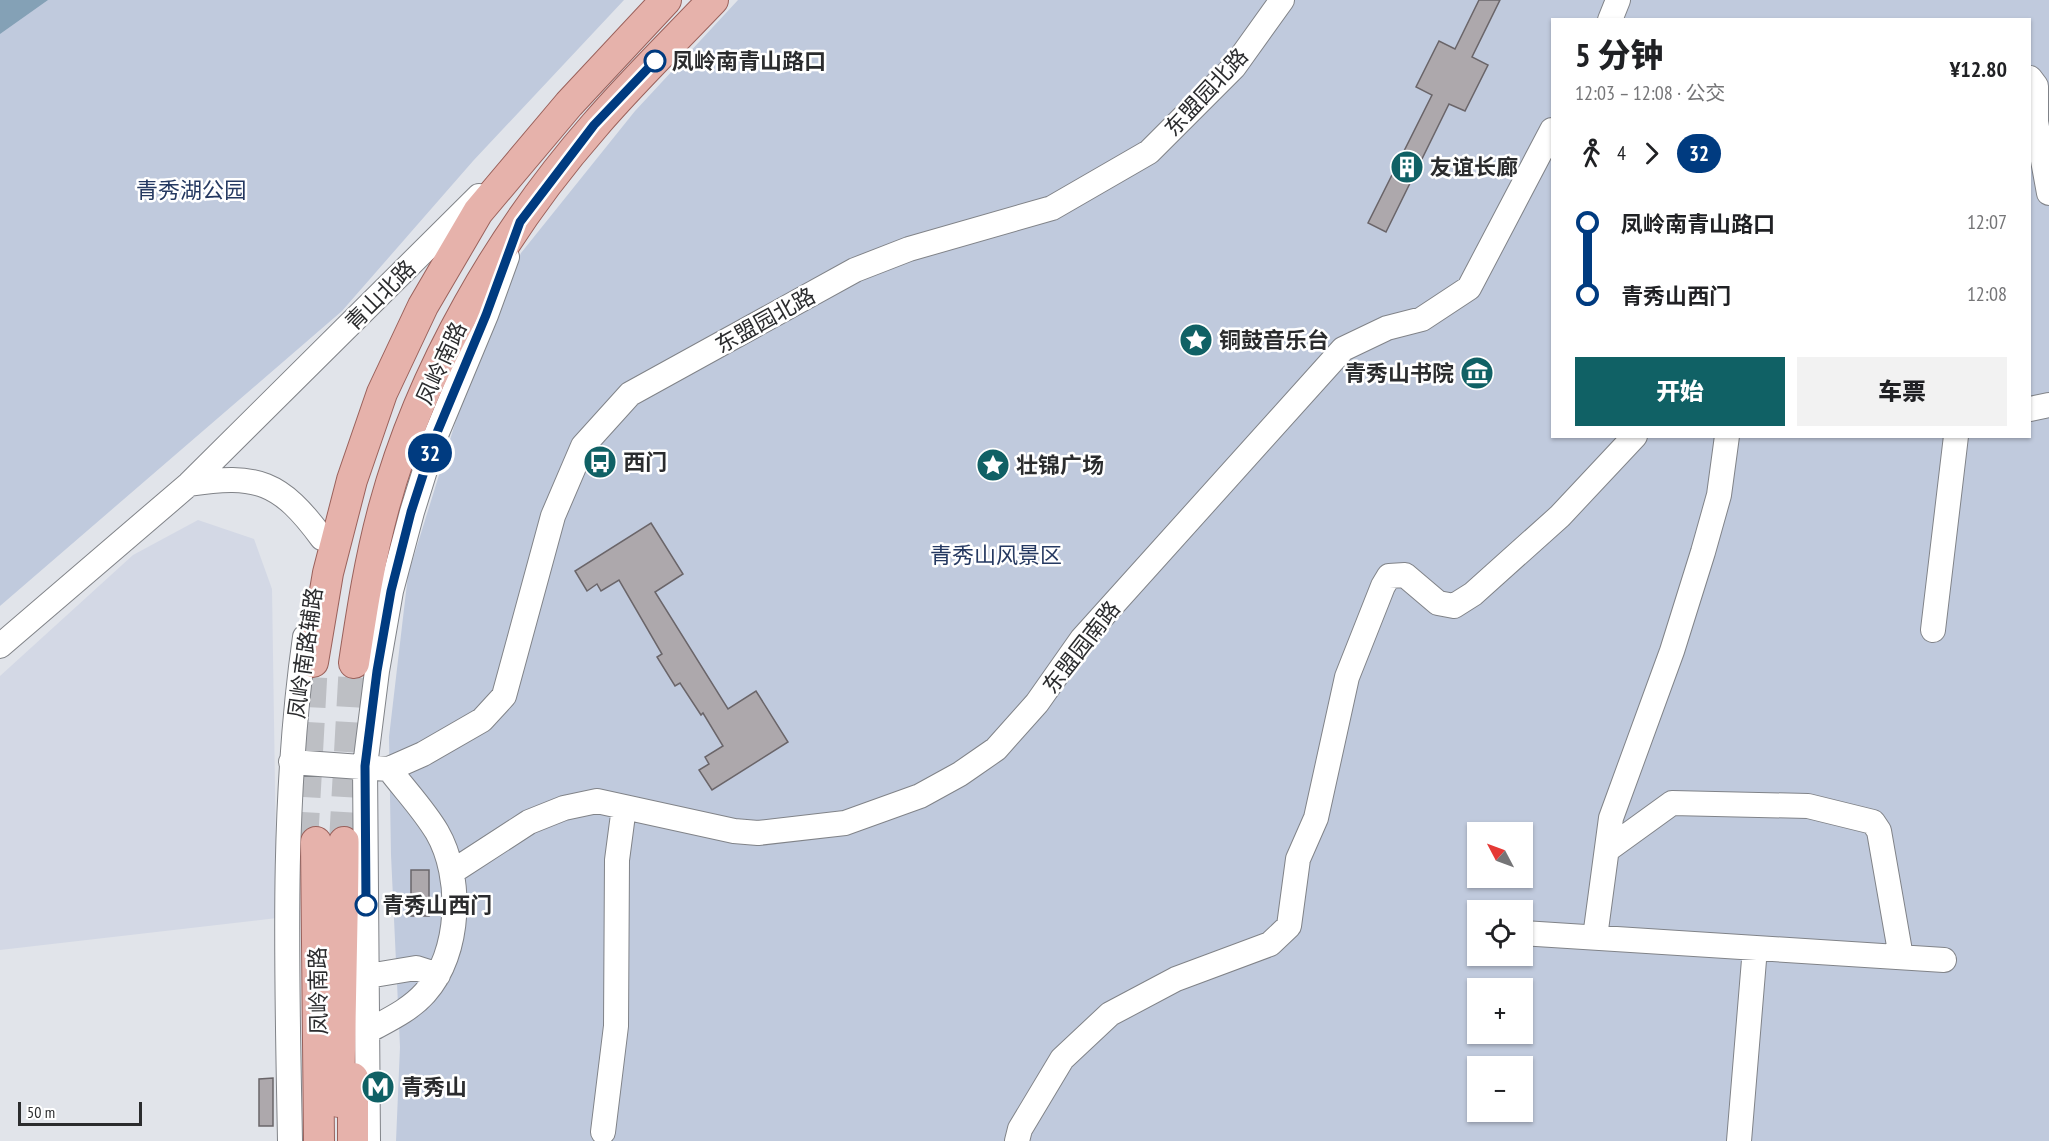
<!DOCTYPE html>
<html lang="zh">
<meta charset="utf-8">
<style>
body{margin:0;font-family:"PT Sans Narrow","Noto Sans SC",sans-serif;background:#f2f2f2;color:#202124;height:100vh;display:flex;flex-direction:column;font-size:22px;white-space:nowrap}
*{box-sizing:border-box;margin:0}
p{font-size:20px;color:#757577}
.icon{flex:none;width:33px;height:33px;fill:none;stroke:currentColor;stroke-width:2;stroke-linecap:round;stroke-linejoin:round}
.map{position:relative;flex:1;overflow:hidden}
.sheet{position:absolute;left:1551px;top:18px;width:480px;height:420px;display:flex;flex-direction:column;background:#fff;border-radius:0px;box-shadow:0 2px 4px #0004}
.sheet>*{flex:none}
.badge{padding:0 12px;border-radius:20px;font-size:21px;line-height:39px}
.needle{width:39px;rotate:311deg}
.buttons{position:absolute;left:1467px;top:822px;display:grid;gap:12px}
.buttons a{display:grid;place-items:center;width:66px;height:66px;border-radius:0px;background:#fff;box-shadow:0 2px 4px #0004;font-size:30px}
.scale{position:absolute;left:18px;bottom:15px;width:124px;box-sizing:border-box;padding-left:6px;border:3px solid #2b2c2e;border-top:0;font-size:16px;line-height:21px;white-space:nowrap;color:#2b2c2e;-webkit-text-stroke:4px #fff;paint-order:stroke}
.map>.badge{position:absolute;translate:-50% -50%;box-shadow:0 0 0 3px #fff}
.legs{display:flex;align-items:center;gap:9px;height:66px;padding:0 24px;font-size:20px}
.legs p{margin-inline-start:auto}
.overview{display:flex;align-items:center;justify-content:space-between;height:102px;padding:0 24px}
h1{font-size:33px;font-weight:800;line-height:45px}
.button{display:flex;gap:12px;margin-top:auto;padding:12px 24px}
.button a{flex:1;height:69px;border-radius:0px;background:#106165;color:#fff;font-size:24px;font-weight:800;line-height:69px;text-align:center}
.button a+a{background:#f2f2f2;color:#202124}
ul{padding:0 24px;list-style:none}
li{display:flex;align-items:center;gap:21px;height:72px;font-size:22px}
li i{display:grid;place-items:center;width:9px;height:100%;margin:0 8px;background:currentColor}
li i::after{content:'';width:15px;height:15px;margin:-8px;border:4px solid;border-radius:50%;background:#fff}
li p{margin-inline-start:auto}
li:first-child i{background:linear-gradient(#0000 50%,currentColor 0)}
li:last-child i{background:linear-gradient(currentColor 50%,#0000 0)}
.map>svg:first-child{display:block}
.built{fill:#d3d8e5}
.green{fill:#c0cadd;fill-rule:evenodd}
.water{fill:#84a1b6}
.building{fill:#ada8ac;stroke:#6a6569;stroke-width:1.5}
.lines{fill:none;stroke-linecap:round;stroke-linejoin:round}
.major-tunnel{stroke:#bdbfc4;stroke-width:30;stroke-dasharray:30 15;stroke-linecap:butt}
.minor-casing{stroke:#808388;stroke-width:26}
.major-casing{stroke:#9a615b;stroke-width:32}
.minor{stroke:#fff;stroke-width:24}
.major{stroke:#e6b2ab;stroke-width:30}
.line-1-casing{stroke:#fff;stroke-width:14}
.line-1{stroke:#003b80;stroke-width:9}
.stop-1-dot{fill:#fff;stroke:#003b80;stroke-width:3}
.labels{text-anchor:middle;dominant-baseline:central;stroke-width:5;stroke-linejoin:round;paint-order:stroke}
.stop-label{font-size:22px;font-weight:bold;fill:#2b2c2e;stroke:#fff;text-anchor:start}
.street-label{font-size:22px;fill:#2b2c2e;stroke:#fff}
.poi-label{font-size:22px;font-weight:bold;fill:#2b2c2e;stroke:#fff;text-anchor:start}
.park-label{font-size:22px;fill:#253961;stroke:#fff}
</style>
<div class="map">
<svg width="2049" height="1141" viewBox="0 0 2049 1141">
<rect width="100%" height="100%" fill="#e1e4ea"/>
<path class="built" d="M198 520 254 539 272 589 277 918 0 950V676L133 555Z"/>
<path class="green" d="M0 0H624L473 161 342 311 0 606Z
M738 0H2049V1141H396L400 1047 391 855 389 737 408 575 471 372 521 253 635 111ZM1552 20H2030V436H1552ZM1478 832H1522V878H1478ZM1478 910H1522V956H1478ZM1478 988H1522V1034H1478ZM1478 1066H1522V1112H1478Z"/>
<path class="water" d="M0 0H48L0 34Z"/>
<path class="building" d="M1479 0H1500L1472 57 1488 65 1465 111 1449 104 1386 232 1368 223 1432 95 1416 87 1439 41 1455 49Z
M651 523 683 574 655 592 728 709 756 691 788 742 712 790 699 770 709 764 705 757 723 746 703 713 701 715 680 683 675 686 657 657 662 654 619 580 601 591 597 584 587 591 575 571Z
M411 870H429V916H411Z
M273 1078V1126H259V1079Z"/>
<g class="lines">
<path class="major-tunnel" d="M303 842 313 662
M344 842 354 663"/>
<defs>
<path id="minor" d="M1610 20 1618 0
M2030 78 2036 86V122L2049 193
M2030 409 2049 405
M189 484C257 473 281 482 322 538
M1933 630 1956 436
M0 646 189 484 479 196
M291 762 389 769C405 790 424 810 437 832 463 877 461 953 425 993 410 1010 388 1020 368 1031
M389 769 423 754 482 720 504 696 553 516 583 446 630 394 855 270 909 249 1052 208 1149 152 1234 67 1282 0
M1607 850 1672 803 1808 806 1873 822 1879 831 1901 957
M452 872 529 822 564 808 597 801 734 831 758 833 845 823 920 796 960 774 996 749 1037 703 1082 639 1343 349 1387 328 1422 319 1469 288 1552 130
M1522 933 1944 960
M1595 937 1611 818 1672 651 1703 552 1719 495 1727 436
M368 976 416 968 438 975
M603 1132 616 1026 617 860 624 807
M290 1141C287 973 281 804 305 637
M368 1141 365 766 377 671 391 591 412 512 436 435 486 315 507 257
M1017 1141 1020 1129 1062 1059 1110 1014 1176 979 1270 944 1289 926 1298 859 1316 818 1347 677 1383 586 1389 576 1405 575 1438 603 1454 606 1473 594 1560 516 1635 436
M1739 1141 1755 948"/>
<path id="major" d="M313 662 328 573 352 480 382 393 423 306 478 212 569 104 666 0
M354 663C362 610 370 558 384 507 421 370 501 232 595 125 632 82 674 41 713 0
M316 842 319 1141
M339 1102 344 842
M353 1141V1078"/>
</defs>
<use href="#minor" class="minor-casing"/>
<use href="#major" class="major-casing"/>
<use href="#minor" class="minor"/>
<use href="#major" class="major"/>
</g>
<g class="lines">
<defs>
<path id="line-1" d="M366 905 365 766 377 671 391 591 411 512 436 435 486 315 520 222 594 125 655 61"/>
</defs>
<use href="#line-1" class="line-1-casing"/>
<use href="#line-1" class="line-1"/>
</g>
<defs>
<symbol id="building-disc" viewBox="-11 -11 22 22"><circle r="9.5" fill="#106165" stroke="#fff"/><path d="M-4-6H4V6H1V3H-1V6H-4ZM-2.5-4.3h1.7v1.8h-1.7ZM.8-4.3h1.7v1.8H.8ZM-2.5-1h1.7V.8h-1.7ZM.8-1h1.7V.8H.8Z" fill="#fff"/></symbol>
<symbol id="sight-disc" viewBox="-11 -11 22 22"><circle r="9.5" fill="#106165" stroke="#fff"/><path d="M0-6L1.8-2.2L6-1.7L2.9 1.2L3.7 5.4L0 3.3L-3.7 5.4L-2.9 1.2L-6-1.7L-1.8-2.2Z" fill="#fff"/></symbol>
<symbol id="museum-disc" viewBox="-11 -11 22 22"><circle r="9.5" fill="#106165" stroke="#fff"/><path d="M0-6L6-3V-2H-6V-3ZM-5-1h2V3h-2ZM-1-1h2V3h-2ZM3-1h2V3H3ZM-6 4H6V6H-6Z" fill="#fff"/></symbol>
<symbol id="bus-disc" viewBox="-11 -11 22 22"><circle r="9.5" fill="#106165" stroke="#fff"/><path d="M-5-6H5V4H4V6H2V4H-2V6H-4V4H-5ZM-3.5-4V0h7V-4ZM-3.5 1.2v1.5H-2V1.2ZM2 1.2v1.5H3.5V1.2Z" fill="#fff"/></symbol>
<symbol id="metro-disc" viewBox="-11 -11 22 22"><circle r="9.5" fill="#106165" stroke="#fff"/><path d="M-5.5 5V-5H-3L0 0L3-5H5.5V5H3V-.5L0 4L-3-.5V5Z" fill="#fff"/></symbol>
</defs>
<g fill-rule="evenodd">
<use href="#building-disc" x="1388" y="148" width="38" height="38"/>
<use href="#sight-disc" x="1177" y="321" width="38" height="38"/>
<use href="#museum-disc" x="1458" y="354" width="38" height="38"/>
<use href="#bus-disc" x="581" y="443" width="38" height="38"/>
<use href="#sight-disc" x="974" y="446" width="38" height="38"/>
<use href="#metro-disc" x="359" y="1068" width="38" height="38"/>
</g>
<g class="stop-1-dot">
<circle cx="655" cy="61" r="10"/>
<circle cx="366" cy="905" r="10"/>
</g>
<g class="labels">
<g class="stop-label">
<text x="672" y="61">凤岭南青山路口</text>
<text x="382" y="905">青秀山西门</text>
</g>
<g class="street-label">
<text transform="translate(1206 92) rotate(-47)">东盟园北路</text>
<text transform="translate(380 295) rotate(-45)">青山北路</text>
<text transform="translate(765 320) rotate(-29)">东盟园北路</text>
<text transform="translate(441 363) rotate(-65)">凤岭南路</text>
<text transform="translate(1081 647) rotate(-52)">东盟园南路</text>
<text transform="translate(305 653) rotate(-82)">凤岭南路辅路</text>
<text transform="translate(318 991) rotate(-91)">凤岭南路</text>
</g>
<g class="poi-label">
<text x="1430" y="167">友谊长廊</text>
<text x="1219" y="340">铜鼓音乐台</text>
<text x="1454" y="373" text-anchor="end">青秀山书院</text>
<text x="623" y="462">西门</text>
<text x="1016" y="465">壮锦广场</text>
<text x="401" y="1087">青秀山</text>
</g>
<g class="park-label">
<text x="191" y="190">青秀湖公园</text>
<text x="996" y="555">青秀山风景区</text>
</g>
</g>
</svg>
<div class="buttons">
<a><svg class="needle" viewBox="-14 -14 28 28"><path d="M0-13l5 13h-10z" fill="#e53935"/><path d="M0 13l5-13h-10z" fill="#757577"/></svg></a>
<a><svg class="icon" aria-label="locate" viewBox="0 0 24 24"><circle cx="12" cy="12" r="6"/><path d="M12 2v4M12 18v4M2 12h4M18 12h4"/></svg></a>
<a>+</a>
<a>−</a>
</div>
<div class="scale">50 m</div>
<b class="badge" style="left:430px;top:453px;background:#003b80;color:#fff">32</b>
<section class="sheet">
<div class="overview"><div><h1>5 分钟</h1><p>12:03 – 12:08 · 公交</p></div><b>¥12.80</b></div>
<div class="legs"><svg class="icon" aria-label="walk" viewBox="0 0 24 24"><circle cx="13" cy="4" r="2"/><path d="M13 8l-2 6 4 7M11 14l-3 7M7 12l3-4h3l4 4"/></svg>4<svg class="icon" aria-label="forward" viewBox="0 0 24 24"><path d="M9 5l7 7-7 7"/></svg><b class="badge" style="background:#003b80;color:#fff">32</b></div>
<ul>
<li><i style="color:#003b80"></i><b>凤岭南青山路口</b><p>12:07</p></li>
<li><i style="color:#003b80"></i><b>青秀山西门</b><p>12:08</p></li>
</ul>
<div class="button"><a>开始</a><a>车票</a></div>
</section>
</div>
